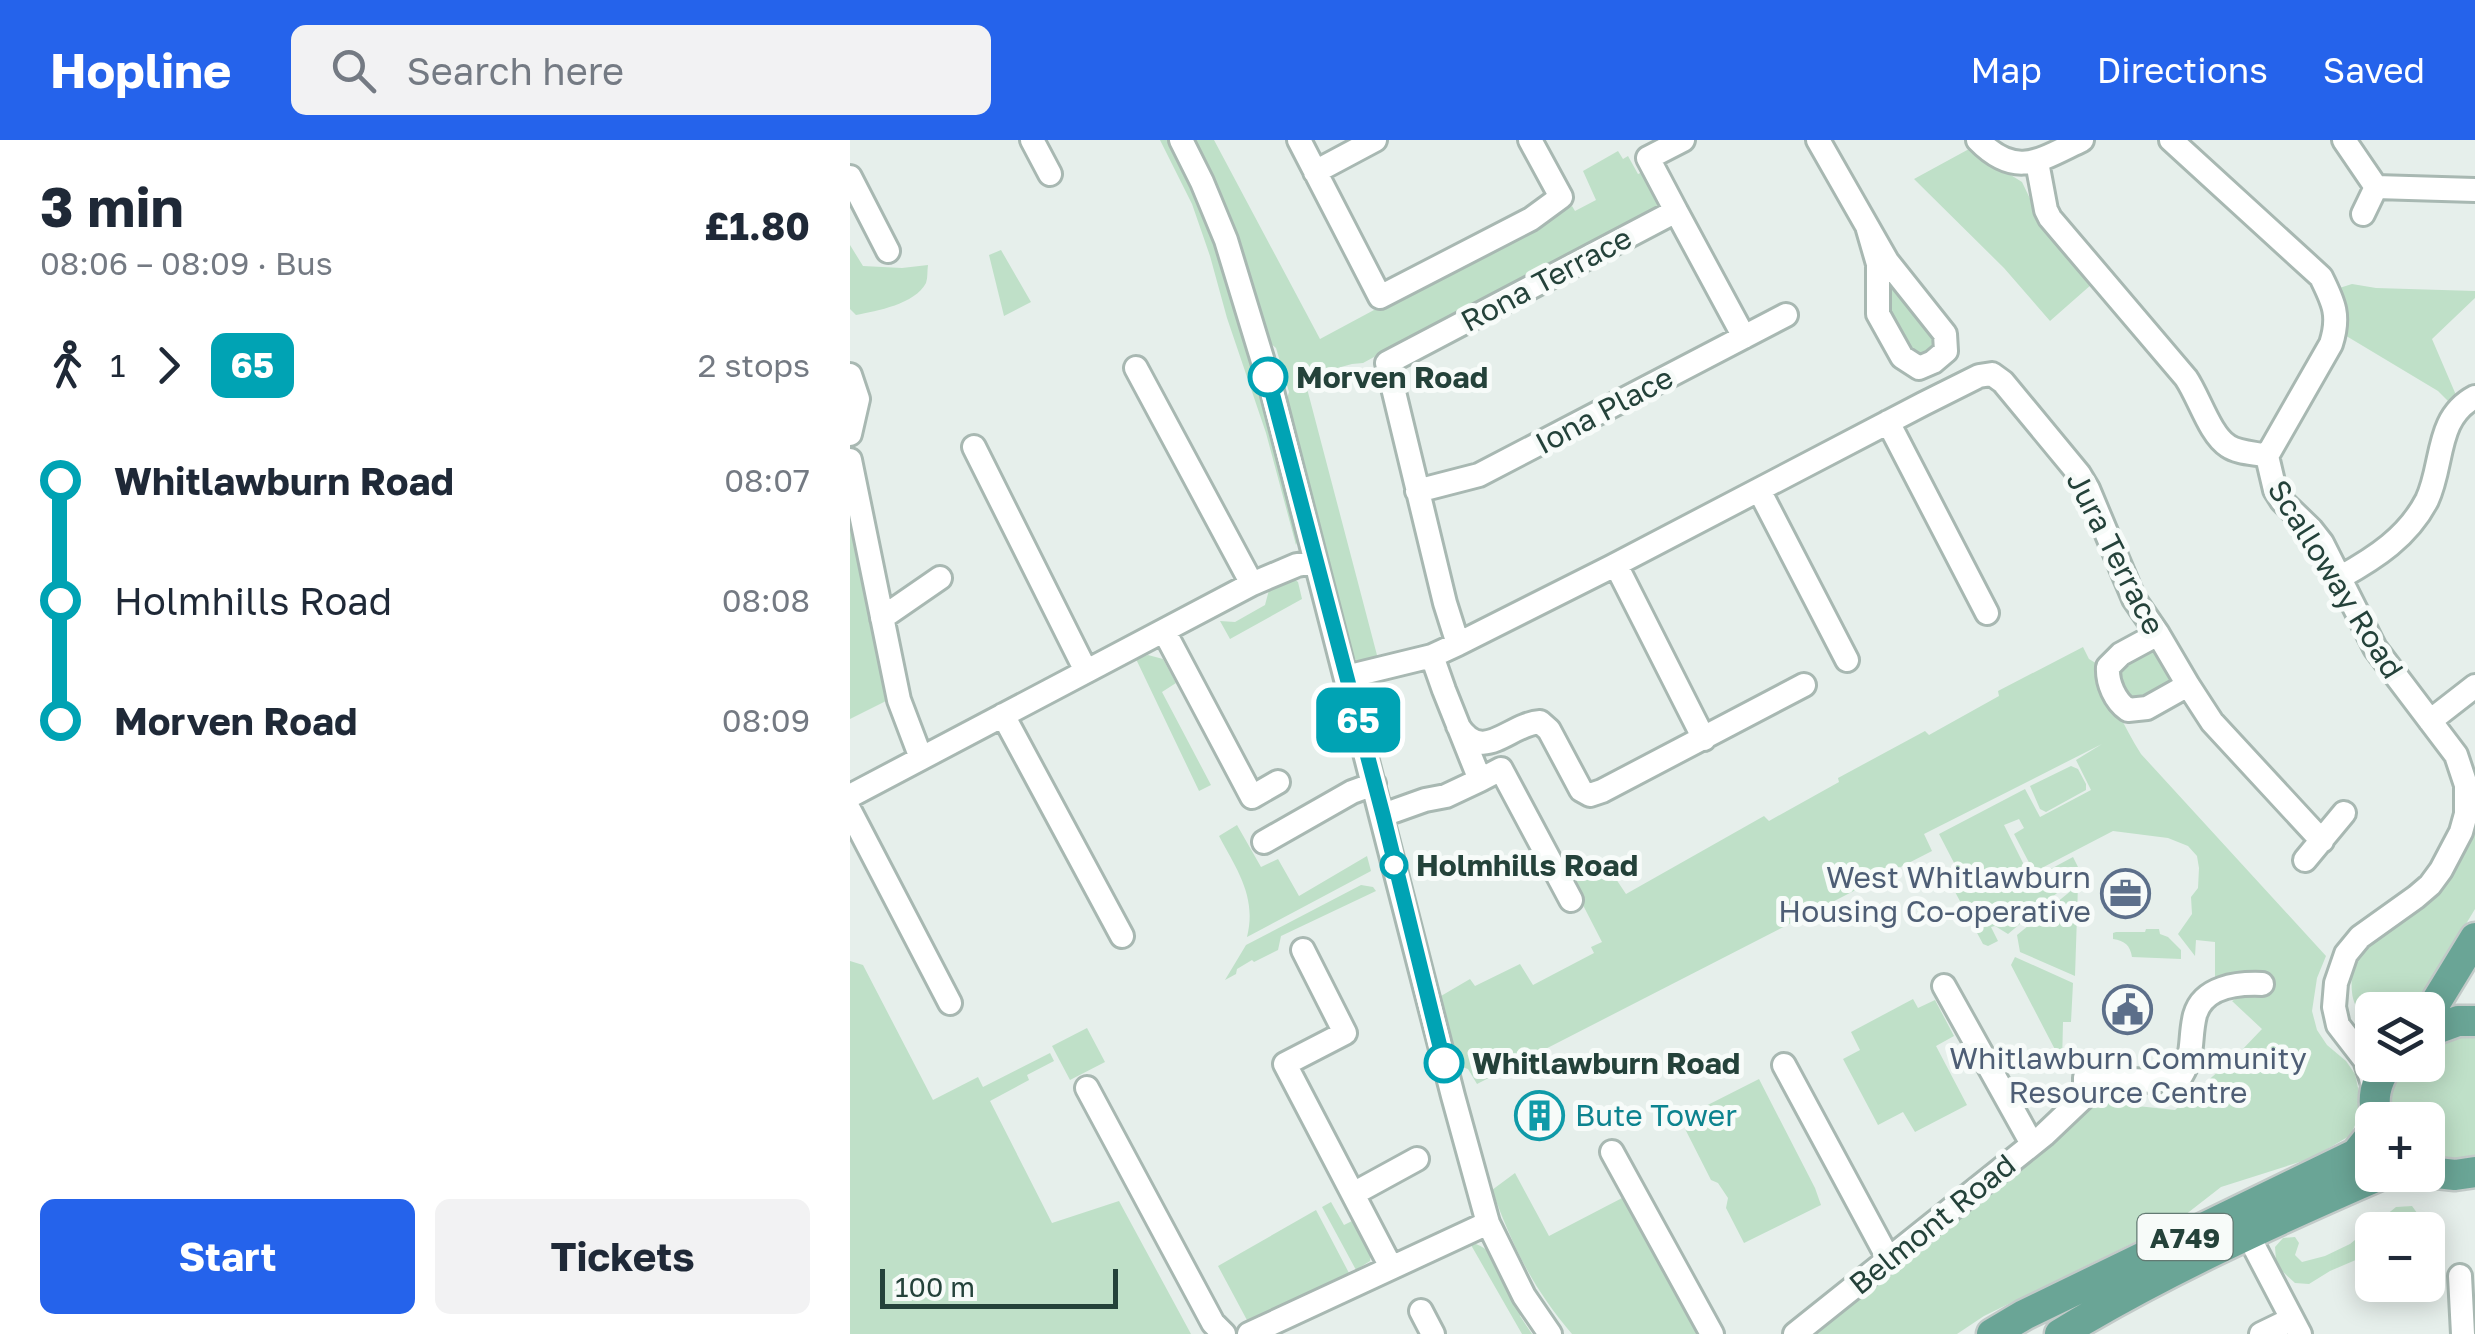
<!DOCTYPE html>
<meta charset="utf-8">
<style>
body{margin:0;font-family:"Golos Text",sans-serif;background:#f2f2f3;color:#1f2937;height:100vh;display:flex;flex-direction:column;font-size:38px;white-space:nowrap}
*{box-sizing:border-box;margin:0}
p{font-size:32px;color:#747a83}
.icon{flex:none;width:55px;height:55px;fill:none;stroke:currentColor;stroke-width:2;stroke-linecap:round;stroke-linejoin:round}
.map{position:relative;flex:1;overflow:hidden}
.panel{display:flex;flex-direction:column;background:#fff;width:850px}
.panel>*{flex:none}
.badge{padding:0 20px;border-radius:15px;font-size:35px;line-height:65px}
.tools{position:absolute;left:1505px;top:852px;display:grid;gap:20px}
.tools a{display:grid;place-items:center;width:90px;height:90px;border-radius:15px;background:#fff;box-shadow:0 5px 25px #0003;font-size:50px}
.scale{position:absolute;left:30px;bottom:25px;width:238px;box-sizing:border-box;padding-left:10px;border:5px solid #24423a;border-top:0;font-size:28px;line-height:35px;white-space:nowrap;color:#24423a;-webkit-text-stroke:8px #f7fbf9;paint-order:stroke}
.map>.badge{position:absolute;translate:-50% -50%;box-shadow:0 0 0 5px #fff}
.legs{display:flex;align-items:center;gap:15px;height:110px;padding:0 40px;font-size:32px}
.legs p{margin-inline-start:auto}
.summary{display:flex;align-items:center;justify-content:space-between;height:170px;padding:0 40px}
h1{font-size:55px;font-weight:700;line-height:75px}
.button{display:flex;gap:20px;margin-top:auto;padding:20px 40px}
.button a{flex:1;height:115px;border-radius:15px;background:#2563eb;color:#fff;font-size:40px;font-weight:700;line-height:115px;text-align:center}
.button a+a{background:#f2f2f3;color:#1f2937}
ul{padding:0 40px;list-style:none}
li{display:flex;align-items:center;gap:35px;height:120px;font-size:38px}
li i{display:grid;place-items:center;width:15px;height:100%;margin:0 12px;background:currentColor}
li i::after{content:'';width:25px;height:25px;margin:-12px;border:8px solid;border-radius:50%;background:#fff}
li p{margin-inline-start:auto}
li:first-child i{background:linear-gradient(#0000 50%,currentColor 0)}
li:last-child i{background:linear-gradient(currentColor 50%,#0000 0)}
header{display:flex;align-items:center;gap:60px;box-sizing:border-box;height:140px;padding:0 50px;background:#2563eb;color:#fff}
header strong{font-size:48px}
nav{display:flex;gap:55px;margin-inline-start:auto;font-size:35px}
.search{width:700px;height:90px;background:#f2f2f3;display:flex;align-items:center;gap:25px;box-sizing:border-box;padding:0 35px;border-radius:15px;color:#747a83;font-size:38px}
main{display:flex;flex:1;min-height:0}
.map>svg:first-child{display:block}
.green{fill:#bfe0c8}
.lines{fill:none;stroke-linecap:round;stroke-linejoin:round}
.minor-casing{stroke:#a8b8b2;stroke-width:28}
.major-casing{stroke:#c2cac8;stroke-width:35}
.minor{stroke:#fff;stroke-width:22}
.major{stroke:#6aa596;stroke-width:30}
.line-1-casing{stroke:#fff;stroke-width:22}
.line-1{stroke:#00a3b4;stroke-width:15}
.stop-1-dot{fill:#fff;stroke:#00a3b4;stroke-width:5}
.labels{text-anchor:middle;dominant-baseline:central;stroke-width:10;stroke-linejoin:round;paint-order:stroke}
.shield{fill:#f7fbf9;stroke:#637a73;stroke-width:2.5}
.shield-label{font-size:28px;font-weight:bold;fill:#24423a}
.street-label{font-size:30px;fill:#24423a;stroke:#f7fbf9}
.stop-label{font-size:30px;font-weight:bold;fill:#24423a;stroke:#f7fbf9;text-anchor:start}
.service-label{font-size:30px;fill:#4e5e75;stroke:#f7fbf9;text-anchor:end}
.culture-label{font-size:30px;fill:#0d838f;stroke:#f7fbf9;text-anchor:start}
</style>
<header>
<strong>Hopline</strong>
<div class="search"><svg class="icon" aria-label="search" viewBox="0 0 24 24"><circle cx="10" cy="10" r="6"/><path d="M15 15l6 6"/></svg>Search here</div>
<nav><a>Map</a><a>Directions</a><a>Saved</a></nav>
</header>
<main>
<section class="panel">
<div class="summary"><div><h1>3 min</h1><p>08:06 – 08:09 · Bus</p></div><b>£1.80</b></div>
<div class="legs"><svg class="icon" aria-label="walk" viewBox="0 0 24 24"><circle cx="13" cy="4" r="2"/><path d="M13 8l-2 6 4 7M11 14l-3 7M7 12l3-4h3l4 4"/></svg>1<svg class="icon" aria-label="forward" viewBox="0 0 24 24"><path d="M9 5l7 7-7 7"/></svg><b class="badge" style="background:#00a3b4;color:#fff">65</b><p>2 stops</p></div>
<ul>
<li><i style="color:#00a3b4"></i><b>Whitlawburn Road</b><p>08:07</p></li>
<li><i style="color:#00a3b4"></i><span>Holmhills Road</span><p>08:08</p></li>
<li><i style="color:#00a3b4"></i><b>Morven Road</b><p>08:09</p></li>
</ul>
<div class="button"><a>Start</a><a>Tickets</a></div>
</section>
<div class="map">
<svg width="1625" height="1194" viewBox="0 0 1625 1194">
<rect width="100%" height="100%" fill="#e6efeb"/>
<path class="green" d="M310 0H320L368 105 402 211 449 397 446 405 416 293 377 178 360 116 342 64Z
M333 0H364L470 199 524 170 533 169 722 66 725 71 746 60 733 31 768 11 773 19 778 16 788 34 795 31 814 70 784 86 777 83 743 101 740 110 651 156 643 154 619 166C614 179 597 187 583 185L513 223 502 224 454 237 528 519 506 520 495 509 433 272 439 252 426 208 413 197Z
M1119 9 1172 42 1196 92 1242 144 1200 181 1154 128 1064 39Z
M0 105 13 126 52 128 78 125C77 131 78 137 76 143 65 164 27 171 6 175L0 169Z
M151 110 181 162 154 176 139 115Z
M1036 140H1040L1090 205 1078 216H1060L1035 169Z
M1502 144 1526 148 1625 151V158L1582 199 1606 255 1612 264 1606 269 1588 251 1488 191 1480 151Z
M0 370 36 561 0 579Z
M444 439 448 442 452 459 380 499 370 481 385 482 415 465 419 450 434 441Z
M1307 506 1327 541 1282 563 1266 539 1270 527Z
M1233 507 1239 519 1249 525C1260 557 1273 585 1291 614L1476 816 1467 838 1462 871 1467 890 1477 905 1496 921 1505 934 1509 952V975L1501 995 1462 1018 1371 1047 1326 1082 1134 1176 1107 1194H955L1240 961 1325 970 1390 912 1412 889 1382 861 1395 854 1410 838H1365V802L1346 800 1345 816 1328 794 1342 774 1341 757 1348 748 1349 728 1347 716 1338 706 1318 698 1263 691 1184 732 1164 694 1174 688 1169 679 1154 685 1183 743 1196 736 1195 732 1223 717 1231 733 1158 794 1145 786 1141 787 1148 801 1138 806 1133 804 1104 750 1115 744 1089 694 1175 649 1190 677 1241 650 1226 620 1252 604 1074 694 1082 711 627 944 618 929 609 926 591 856 620 839 625 846 670 824 683 845 744 813 741 807 752 802 719 738 752 722 761 740 766 739 776 754 914 676 919 681 989 642 988 638 1075 591 1079 595 1149 556 1148 551Z
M298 515 313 519 326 543 312 552 361 645 349 651 286 519Z
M1221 626 1228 629 1236 644V650L1196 672 1190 669 1180 646Z
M387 685 411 727 428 719 449 756 517 716 521 731 397 797C407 757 387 730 369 696Z
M1625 689V769L1580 844 1559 870H1522V884C1511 877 1503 865 1502 852 1496 800 1557 787 1585 757 1604 737 1616 714 1625 689Z
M511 745 523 747 526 751 431 796 428 810 404 822 402 820 387 829 386 834 375 840 396 805Z
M1228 745 1225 836 1170 812 1167 795Z
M1296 789H1309L1310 794 1318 797 1331 810V819L1282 817C1280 805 1275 801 1263 799V793L1266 792H1295Z
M1165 817 1223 843 1221 882H1213L1212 923 1161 825Z
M0 821 13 825 83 960 128 937 133 947 200 913 204 921 177 935 179 940 140 961 202 1083 269 1061 341 1194H0Z
M1063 859 1068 868 1085 860 1104 896 1086 906 1117 965 1065 992 1053 972 1028 985 993 919 1010 910 1001 892Z
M237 888 255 922 220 940 202 906Z
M1625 892V1019L1597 1024 1578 1021V980H1539L1537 975 1542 938 1553 925H1578V905Z
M909 939 965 1048 971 1065 894 1103 876 1068 878 1058 868 1043 861 1040 830 979Z
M665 1033 699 1096 774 1057 859 1194H722C682 1147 663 1107 642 1050Z
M481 1062 494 1085 508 1078 521 1112 520 1121 506 1130 472 1067Z
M1562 1066 1570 1077 1567 1089 1522 1090V1113L1480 1131 1459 1144 1445 1143 1432 1131 1426 1120 1425 1107 1433 1098 1445 1097 1449 1103 1445 1115 1452 1122 1475 1116 1500 1104 1546 1067Z
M466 1070 499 1133 398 1182 368 1126Z
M626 1104C650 1113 661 1147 673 1167L670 1176 682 1194H672L621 1105Z"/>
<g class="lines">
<defs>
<path id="minor" d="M182 0 200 34
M331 0 352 42 376 100 422 251 603 956 638 1083 674 1156 700 1194
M449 0 530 157 681 79 711 57 680 0
M968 0 1037 121 1095 194 1096 211 1083 222 1069 228 1052 217 1028 174V124L1017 86
M1128 0C1166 39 1190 20 1232 0
M1321 0 1471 137C1484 163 1490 176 1481 204L1417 316 1425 350 1432 361 1461 389 1472 403 1525 508 1606 615 1616 645V674L1611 692 1591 730 1580 745 1566 757 1510 797 1496 814 1486 843 1484 867 1488 885 1515 920 1525 950
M1494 0 1526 47 1625 50
M1187 22 1196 70 1200 78 1336 238C1349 257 1360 295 1378 306 1388 313 1405 313 1417 316
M465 32 525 0
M0 37 38 111
M826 71 798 18 833 0
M1513 74 1526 47
M286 228 402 444
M0 235 8 259 0 294
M1038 282 1137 473
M124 307 236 531
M0 320 49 560 71 618
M909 350 997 520
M567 351 629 335 936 175
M766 425 854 599
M1491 437C1525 418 1558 397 1577 360 1594 324 1585 278 1625 257
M32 478 90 438
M314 491 402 657 428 642
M1308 494 1271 514 1258 527C1257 543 1265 561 1278 570L1297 568 1338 545
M608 504 595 463 537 223 826 71 894 197
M496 537 582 516 608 504 761 427 1073 264 1129 236 1142 234 1153 242 1229 334 1238 349 1284 459 1308 494 1338 545 1362 582 1472 701
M153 575 272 796
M1580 581 1625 546
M608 586C633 625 659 584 690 582L699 590 731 650 740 655 752 651 954 545
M630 640 651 629 721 760
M0 656 402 444 447 425 466 422
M0 671 100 863
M533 675 575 660 596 656 630 640 594 550 582 516
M414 702 502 652 524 644
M1455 720 1494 673
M453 810 495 893 435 924 541 1127
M1094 846 1182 1004
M934 925 1038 1118
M237 948 363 1183 374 1194
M762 1012 862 1194
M503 1054 567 1019
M1398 1095 1450 1194
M1610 1136 1613 1194
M571 1171 583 1194
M399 1194 638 1083
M945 1194 1194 995 1235 956V938L1305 941 1331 936C1345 913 1339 899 1345 875 1353 847 1387 843 1412 844
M1411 1194 1442 1179"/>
<path id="major" d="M1578 875 1625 798
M1578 892 1608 881H1625
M1527 980C1522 958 1525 944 1537 925
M1578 1032 1605 1035 1625 1032
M1142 1194 1174 1175 1506 1014 1522 994
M1210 1194C1310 1133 1422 1082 1530 1035"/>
</defs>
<use href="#minor" class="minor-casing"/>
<use href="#major" class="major-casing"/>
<use href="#minor" class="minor"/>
<use href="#major" class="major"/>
</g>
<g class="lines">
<defs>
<path id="line-1" d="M418 237 533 675 594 923"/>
</defs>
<use href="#line-1" class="line-1-casing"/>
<use href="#line-1" class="line-1"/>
</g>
<defs>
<symbol id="office-ring" viewBox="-11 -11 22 22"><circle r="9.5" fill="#f7fbf9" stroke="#5c6f8a" stroke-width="1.5"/><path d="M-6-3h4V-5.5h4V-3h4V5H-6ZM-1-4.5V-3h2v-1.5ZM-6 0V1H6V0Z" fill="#5c6f8a"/></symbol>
<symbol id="civic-ring" viewBox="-11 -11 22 22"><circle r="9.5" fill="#f7fbf9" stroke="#5c6f8a" stroke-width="1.5"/><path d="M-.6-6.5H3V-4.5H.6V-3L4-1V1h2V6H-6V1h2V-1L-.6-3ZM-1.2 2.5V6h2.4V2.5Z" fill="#5c6f8a"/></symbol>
<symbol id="building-ring" viewBox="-11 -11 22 22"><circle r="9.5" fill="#f7fbf9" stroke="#0f9aa8" stroke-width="1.5"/><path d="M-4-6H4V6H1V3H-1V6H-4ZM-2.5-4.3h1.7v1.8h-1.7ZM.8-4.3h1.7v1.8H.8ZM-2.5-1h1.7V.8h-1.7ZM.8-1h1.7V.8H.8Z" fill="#0f9aa8"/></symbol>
</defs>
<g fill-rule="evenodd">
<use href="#office-ring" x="1248" y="726" width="55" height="55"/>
<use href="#civic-ring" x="1250" y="842" width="55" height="55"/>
<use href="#building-ring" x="662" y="948" width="55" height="55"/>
</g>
<g class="stop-1-dot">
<circle cx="418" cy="237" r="18"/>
<circle cx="544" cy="725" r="12"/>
<circle cx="594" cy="923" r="18"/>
</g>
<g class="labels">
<rect class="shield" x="1287.5" y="1074" width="95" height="46" rx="8"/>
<g class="shield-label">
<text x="1335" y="1097">A749</text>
</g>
<g class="street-label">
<text transform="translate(696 139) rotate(-28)">Rona Terrace</text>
<text transform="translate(754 270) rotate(-28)">Iona Place</text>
<text transform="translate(1266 413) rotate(63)">Jura Terrace</text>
<text transform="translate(1486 439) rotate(58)">Scalloway Road</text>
<text transform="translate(1082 1084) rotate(-39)">Belmont Road</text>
</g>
<g class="stop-label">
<text x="446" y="237">Morven Road</text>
<text x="566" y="725">Holmhills Road</text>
<text x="622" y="923">Whitlawburn Road</text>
</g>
<g class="service-label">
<text x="1241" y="737">West Whitlawburn<tspan x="1241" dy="34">Housing Co-operative</tspan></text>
<text x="1278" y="918" text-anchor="middle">Whitlawburn Community<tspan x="1278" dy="34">Resource Centre</tspan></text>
</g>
<g class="culture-label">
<text x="725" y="975">Bute Tower</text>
</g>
</g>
</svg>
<div class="tools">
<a><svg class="icon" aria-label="layers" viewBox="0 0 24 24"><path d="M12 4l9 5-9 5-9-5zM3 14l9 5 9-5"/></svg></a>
<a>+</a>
<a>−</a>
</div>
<div class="scale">100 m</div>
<b class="badge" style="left:508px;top:580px;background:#00a3b4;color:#fff">65</b>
</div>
</main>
